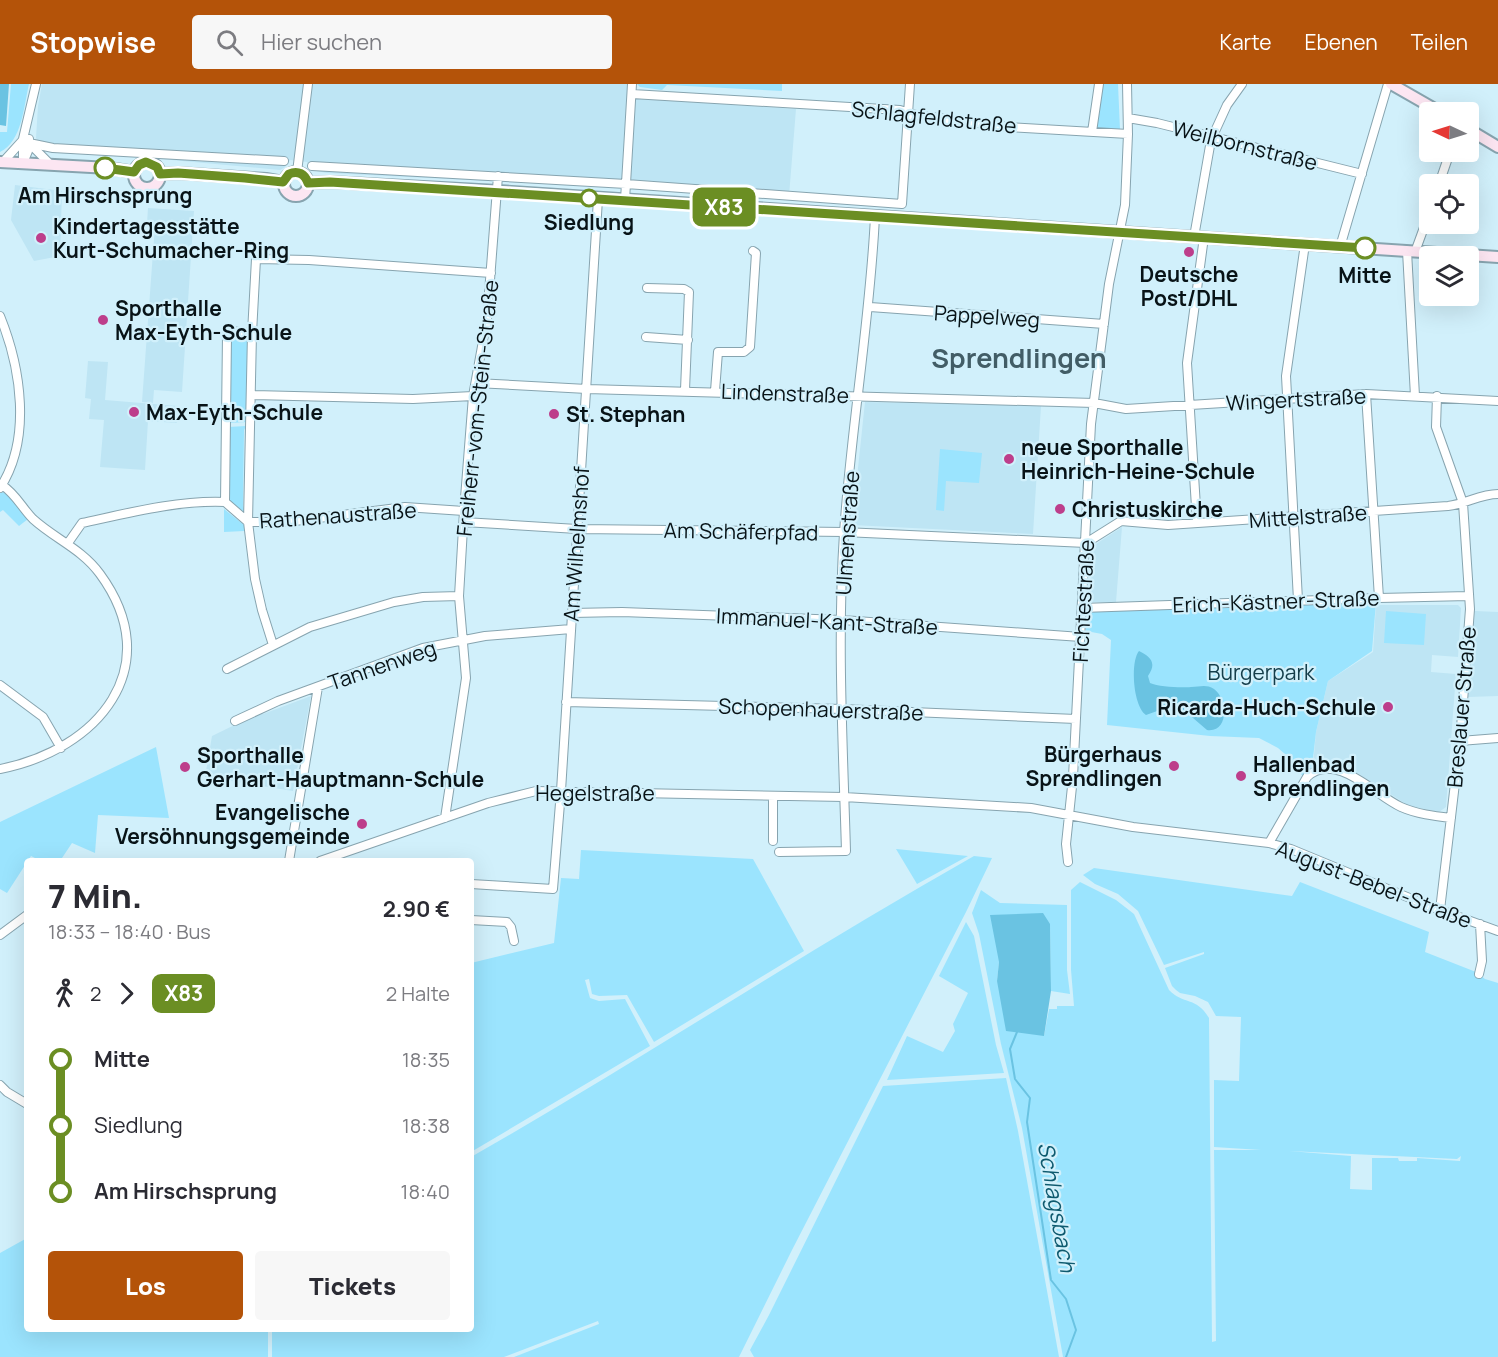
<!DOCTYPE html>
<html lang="de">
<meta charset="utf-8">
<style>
body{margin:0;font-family:Manrope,sans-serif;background:#f7f7f7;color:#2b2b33;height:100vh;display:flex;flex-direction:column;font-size:22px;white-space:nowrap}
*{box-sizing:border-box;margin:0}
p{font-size:20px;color:#7c7c81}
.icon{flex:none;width:33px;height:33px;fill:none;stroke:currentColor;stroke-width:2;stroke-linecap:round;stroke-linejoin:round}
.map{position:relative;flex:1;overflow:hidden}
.sheet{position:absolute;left:24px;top:774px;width:450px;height:474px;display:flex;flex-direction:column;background:#fff;border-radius:6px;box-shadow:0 6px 24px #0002}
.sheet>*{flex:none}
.badge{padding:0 12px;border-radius:9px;font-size:21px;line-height:39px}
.needle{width:39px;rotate:274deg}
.controls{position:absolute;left:1419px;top:18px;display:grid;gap:12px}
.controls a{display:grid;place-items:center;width:60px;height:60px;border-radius:6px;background:#fff;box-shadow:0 6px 24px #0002;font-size:30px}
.map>.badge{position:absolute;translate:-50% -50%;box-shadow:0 0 0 3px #fff}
.legs{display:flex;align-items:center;gap:9px;height:66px;padding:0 24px;font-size:20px}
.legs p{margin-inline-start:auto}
.summary{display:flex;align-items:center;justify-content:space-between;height:102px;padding:0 24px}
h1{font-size:33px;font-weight:800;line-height:45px}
.button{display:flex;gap:12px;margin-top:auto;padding:12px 24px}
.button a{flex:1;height:69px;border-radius:6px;background:#b45309;color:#fff;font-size:24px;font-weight:800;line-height:69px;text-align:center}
.button a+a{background:#f7f7f7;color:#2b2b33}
ul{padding:0 24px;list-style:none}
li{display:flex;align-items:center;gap:21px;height:66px;font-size:22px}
li i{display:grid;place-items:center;width:9px;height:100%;margin:0 8px;background:currentColor}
li i::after{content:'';width:15px;height:15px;margin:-8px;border:4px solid;border-radius:50%;background:#fff}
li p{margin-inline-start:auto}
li:first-child i{background:linear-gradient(#0000 50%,currentColor 0)}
li:last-child i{background:linear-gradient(currentColor 50%,#0000 0)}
header{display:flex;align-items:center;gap:36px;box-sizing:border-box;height:84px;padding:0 30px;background:#b45309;color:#fff}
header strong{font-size:28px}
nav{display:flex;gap:33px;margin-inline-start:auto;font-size:21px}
.search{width:420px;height:54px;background:#f7f7f7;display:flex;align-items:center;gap:15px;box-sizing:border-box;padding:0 21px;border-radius:6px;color:#7c7c81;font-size:22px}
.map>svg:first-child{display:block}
.built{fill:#bee5f4}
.green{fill:#9be4fe;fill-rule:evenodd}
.water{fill:#6ac3e2}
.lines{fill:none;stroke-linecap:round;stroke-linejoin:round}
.stream{stroke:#6ac3e2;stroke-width:2}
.street-casing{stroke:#87a4af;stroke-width:10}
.secondary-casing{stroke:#87a4af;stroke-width:14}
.street{stroke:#fff;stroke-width:8}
.secondary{stroke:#fce6f2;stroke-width:10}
.line-1-casing{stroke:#fff;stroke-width:14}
.line-1{stroke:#6b8e23;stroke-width:9}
.stop-1-dot{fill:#fff;stroke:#6b8e23;stroke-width:3}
.poi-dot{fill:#bd3e8b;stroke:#d1f0fb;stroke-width:2}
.labels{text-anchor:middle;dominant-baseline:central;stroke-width:4.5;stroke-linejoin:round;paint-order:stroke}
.street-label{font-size:21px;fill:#081317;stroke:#d1f0fb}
.stop-label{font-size:21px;font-weight:bold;fill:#081317;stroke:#d1f0fb}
.poi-label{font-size:21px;font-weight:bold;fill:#081317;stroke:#d1f0fb;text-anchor:start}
.park-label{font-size:21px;fill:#143d4a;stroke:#d1f0fb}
.water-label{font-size:22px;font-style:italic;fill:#0e5a6f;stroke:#d1f0fb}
.district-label{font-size:27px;font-weight:bold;fill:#425d66;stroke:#d1f0fb}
</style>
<header>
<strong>Stopwise</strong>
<div class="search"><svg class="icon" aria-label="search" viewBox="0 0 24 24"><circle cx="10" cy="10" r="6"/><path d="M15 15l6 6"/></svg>Hier suchen</div>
<nav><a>Karte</a><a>Ebenen</a><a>Teilen</a></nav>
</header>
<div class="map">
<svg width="1498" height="1273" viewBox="0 0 1498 1273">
<rect width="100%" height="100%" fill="#d1f0fb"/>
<path class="built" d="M42 0H629L628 14 796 25 789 112 327 89 311 86 307 78 290 76 285 83 280 86 128 72 51 68 43 66 36 54 38 22Z
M15 101 62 107 60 172 34 177 11 136Z
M148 124 194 127 182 308 154 306 153 319 142 318 155 141 147 139Z
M88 277 108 278 105 316 178 322 177 339 148 337 145 386 100 383 104 336 89 335 91 315 85 314Z
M865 318 1041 322 1033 450 852 441Z
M1122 443 1116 518H1089L1092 466 1096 460Z
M1376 521H1458L1461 524 1458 573 1432 571 1431 588 1456 590 1446 723 1439 728 1409 722 1359 690 1346 685 1332 680H1322L1313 682 1316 648 1328 597 1373 568Z
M1475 527 1498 528V612L1468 613Z
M311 612 293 707 205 693 212 652 261 628 263 630Z"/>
<path class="green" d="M11 0H29C24 21 22 58 0 68V48H7Z
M637 0H782V7L667 1 662 6 640 3Z
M1102 0H1118L1120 46 1096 44Z
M229 252 248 254 247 338 229 339Z
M246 342 244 346 243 422 245 429 227 415 228 343Z
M940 365 982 369 979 399 946 397 944 427 936 426Z
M5 408 9 410 28 435 19 442 3 426 0 428V409Z
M224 425 244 441V447L224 448Z
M1376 518 1372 567 1328 597 1316 648 1312 683 1303 693 1293 677 1278 664 1259 654 1210 652 1107 641 1111 556 1102 550 1086 547V528Z
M1386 527 1426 530 1424 561 1384 559Z
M156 663 169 734 98 731 95 769 72 759 60 777H41L31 772 7 809 0 805V738Z
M896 765 968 772 917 800Z
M581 766 753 775 804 867 654 958 627 911 599 912 592 910 589 895 585 896 590 914 599 917 625 915 650 962 471 1068V879L554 859 561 794 579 795Z
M974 772 992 774 966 828 792 1166 739 1273H514L599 1240 598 1237 504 1273H272V1245H471V1073C641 976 804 868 974 772Z
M1094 784 1292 812 1300 798 1429 848 1425 868 1476 888 1485 895 1498 899V1273H1063L1022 1044 1001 960 979 850 972 829 981 806 1000 819 1067 821V886L1070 910 1051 907 1050 840 999 878 997 897 1044 952 1049 925H1057V922H1074L1071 886V806L1080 798 1116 816 1134 830 1169 906C1183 921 1196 912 1209 934L1212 1258 1216 1257 1214 1066H1261L1214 1063V996L1239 997 1241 933 1216 932 1208 918 1195 912 1180 909 1176 906 1172 902 1165 884 1204 870V868L1164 881 1138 827 1118 810 1095 800 1083 791ZM1289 1067 1457 1075 1461 1072 1460 1077 1417 1074V1077H1399L1398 1074H1372V1106L1350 1105 1351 1072Z
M966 838 974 852 996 961 1004 989 887 996 907 952 943 968 955 947 953 940 968 909 939 892Z
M1006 994 1018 1047 1059 1273H754L750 1266 769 1231 883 1002Z
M27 1154V1245H268V1273H0V1169Z"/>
<path class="water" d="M0 0H9L6 42 0 41Z
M1139 567C1151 573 1157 579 1148 592L1150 599C1159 603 1181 604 1191 603 1200 603 1206 600 1214 605 1228 615 1229 649 1207 646L1179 622H1171L1146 631C1133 622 1130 578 1139 567Z
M1043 829 1050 840 1051 907 1044 952 1006 947 997 897 999 878 990 831Z"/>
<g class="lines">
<path class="stream" d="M1017 948 1010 965 1015 995 1030 1014 1027 1038 1051 1196 1066 1215 1076 1246 1066 1273"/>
<defs>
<path id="street" d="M632 10 900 26 916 31 1009 43 1128 50
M1128 34 1157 39 1362 90
M1092 48 1099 0
M29 59 53 64 284 77
M30 60 50 80
M3 78 22 57
M23 79V55L36 0
M23 79 28 67 29 55
M312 82 626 100 902 120 910 0
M297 88 308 0
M1439 100 1450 68
M625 116 632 0
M1194 153 1211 56 1227 21 1242 0
M1340 163 1388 0
M1407 167 1415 312
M1415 168 1430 127
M647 204 684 205 689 208 685 306
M870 223 1104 240
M0 232C21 284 32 355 0 404
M646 253 688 256
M476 299 587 305 1094 319 1126 325 1366 310 1498 317
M715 307 718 268H744L750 263 756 169 753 167
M1366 310 1379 514
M251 311 413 315 473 312
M1437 312 1436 343 1463 419 1470 525 1460 657 1440 826
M225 418 227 251 229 247 252 249
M248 438H287L405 423 464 427
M464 438 577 445 844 448 1086 459 1121 437 1168 441 1448 422C1466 420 1480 410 1498 410
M1197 439 1187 279 1204 153
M68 459 82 439C128 429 178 416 225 418L248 438
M1298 516 1286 292 1305 160
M1082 524 1379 514 1469 512
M572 529 622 528 842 536 1081 553
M273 561 262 526 255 495 248 438 252 249 256 175 309 176 491 189
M227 585 310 543 394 518 423 513 459 512
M0 601 43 633 61 664
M566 618 842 625 1076 635
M235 637 278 617 423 564 485 552 571 545
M1460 657 1498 654
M0 685C98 666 168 583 100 490 82 465 55 455 33 435 22 424 16 410 2 401
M445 734 466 594 459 512 464 427 473 312 487 235 498 92
M773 757V712
M1269 759 1307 693C1335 666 1376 712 1401 723 1417 730 1434 732 1451 734
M779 768 846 767C843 662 837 555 844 449 851 343 870 238 875 132
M289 777 318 603
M320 777 488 719 536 707 844 713 1031 724 1133 743 1269 759 1291 765 1429 822 1498 847
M1068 778 1066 760 1073 693 1091 340 1109 200 1125 121 1128 50 1127 0
M471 800 553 805 561 707 598 115
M471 836 507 838 511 843 514 857
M0 851 27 831
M1479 890 1482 877 1480 840
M0 1001 7 1008 27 1020"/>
<path id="secondary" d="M1391 0 1440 28
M1468 45 1498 63
M0 78 109 84 134 88
M134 91a13 13 0 1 1 26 0a13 13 0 1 1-26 0Z
M284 100a12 12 0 1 1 24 0a12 12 0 1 1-24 0Z
M160 90 178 89 266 95 283 98
M308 99 330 98 497 107 1498 173"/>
</defs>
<use href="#street" class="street-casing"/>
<use href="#secondary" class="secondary-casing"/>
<use href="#street" class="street"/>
<use href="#secondary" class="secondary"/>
</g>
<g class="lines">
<defs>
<path id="line-1" d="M105 84 134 88 139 81 146 78 157 83 160 90 178 89 245 94 283 98 289 90C298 86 305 90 308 99L330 98 1365 164"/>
</defs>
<use href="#line-1" class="line-1-casing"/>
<use href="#line-1" class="line-1"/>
</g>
<g class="stop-1-dot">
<circle cx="105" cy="84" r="10"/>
<circle cx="589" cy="114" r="8"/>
<circle cx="1365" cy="164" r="10"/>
</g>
<g class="poi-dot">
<circle cx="41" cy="154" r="6"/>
<circle cx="1189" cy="168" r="6"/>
<circle cx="103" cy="236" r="6"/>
<circle cx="134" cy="328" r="6"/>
<circle cx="554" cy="330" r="6"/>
<circle cx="1009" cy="375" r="6"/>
<circle cx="1060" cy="425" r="6"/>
<circle cx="1388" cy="623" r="6"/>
<circle cx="1174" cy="682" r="6"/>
<circle cx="185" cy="683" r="6"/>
<circle cx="1241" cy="692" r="6"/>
<circle cx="362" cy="740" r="6"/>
</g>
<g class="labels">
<g class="street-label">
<text transform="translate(934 33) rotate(6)">Schlagfeldstraße</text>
<text transform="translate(1245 61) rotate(14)">Weilbornstraße</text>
<text transform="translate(987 232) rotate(4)">Pappelweg</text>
<text transform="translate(785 309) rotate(2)">Lindenstraße</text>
<text transform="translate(1296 315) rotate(-3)">Wingertstraße</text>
<text transform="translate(477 324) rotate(-84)">Freiherr-vom-Stein-Straße</text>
<text transform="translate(338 431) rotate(-4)">Rathenaustraße</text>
<text transform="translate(1308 432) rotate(-4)">Mittelstraße</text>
<text transform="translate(741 447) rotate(1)">Am Schäferpfad</text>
<text transform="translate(847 449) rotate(-86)">Ulmenstraße</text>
<text transform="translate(576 460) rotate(-86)">Am Wilhelmshof</text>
<text transform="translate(1083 517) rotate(-87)">Fichtestraße</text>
<text transform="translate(1276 517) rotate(-2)">Erich-Kästner-Straße</text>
<text transform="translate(827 537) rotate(3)">Immanuel-Kant-Straße</text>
<text transform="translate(382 581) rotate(-19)">Tannenweg</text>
<text transform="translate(1461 623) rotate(-85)">Breslauer Straße</text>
<text transform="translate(821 625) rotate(2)">Schopenhauerstraße</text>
<text x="595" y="709">Hegelstraße</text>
<text transform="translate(1374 800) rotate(21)">August-Bebel-Straße</text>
</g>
<g class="stop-label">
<text x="105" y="111">Am Hirschsprung</text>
<text x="589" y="138">Siedlung</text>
<text x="1365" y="191">Mitte</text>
</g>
<g class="poi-label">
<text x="53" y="142">Kindertagesstätte<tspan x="53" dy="24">Kurt-Schumacher-Ring</tspan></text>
<text x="1189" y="190" text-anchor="middle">Deutsche<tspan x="1189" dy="24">Post/DHL</tspan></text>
<text x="115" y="224">Sporthalle<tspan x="115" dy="24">Max-Eyth-Schule</tspan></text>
<text x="146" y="328">Max-Eyth-Schule</text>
<text x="566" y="330">St. Stephan</text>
<text x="1021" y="363">neue Sporthalle<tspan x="1021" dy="24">Heinrich-Heine-Schule</tspan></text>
<text x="1072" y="425">Christuskirche</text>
<text x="1376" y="623" text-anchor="end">Ricarda-Huch-Schule</text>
<text x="1162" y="670" text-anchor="end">Bürgerhaus<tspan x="1162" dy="24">Sprendlingen</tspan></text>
<text x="197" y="671">Sporthalle<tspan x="197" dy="24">Gerhart-Hauptmann-Schule</tspan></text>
<text x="1253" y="680">Hallenbad<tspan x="1253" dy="24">Sprendlingen</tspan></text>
<text x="350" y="728" text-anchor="end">Evangelische<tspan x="350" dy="24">Versöhnungsgemeinde</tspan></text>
</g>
<g class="park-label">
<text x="1261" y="588">Bürgerpark</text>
</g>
<g class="water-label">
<text transform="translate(1057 1123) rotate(80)">Schlagsbach</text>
</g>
<g class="district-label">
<text x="1019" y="273">Sprendlingen</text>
</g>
</g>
</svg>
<div class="controls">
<a><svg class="needle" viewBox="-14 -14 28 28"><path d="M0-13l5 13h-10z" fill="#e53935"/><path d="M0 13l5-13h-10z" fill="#7c7c81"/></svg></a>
<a><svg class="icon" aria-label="locate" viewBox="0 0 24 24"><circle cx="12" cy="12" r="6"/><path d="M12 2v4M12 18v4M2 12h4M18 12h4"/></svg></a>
<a><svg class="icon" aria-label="layers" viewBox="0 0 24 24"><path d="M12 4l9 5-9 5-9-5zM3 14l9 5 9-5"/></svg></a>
</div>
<b class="badge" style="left:724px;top:123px;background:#6b8e23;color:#fff">X83</b>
<section class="sheet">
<div class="summary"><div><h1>7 Min.</h1><p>18:33 – 18:40 · Bus</p></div><b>2.90 €</b></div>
<div class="legs"><svg class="icon" aria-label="walk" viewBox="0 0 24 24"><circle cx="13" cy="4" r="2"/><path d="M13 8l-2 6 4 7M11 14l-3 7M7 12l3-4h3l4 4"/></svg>2<svg class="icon" aria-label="forward" viewBox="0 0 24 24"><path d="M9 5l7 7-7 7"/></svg><b class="badge" style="background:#6b8e23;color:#fff">X83</b><p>2 Halte</p></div>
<ul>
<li><i style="color:#6b8e23"></i><b>Mitte</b><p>18:35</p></li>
<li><i style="color:#6b8e23"></i><span>Siedlung</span><p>18:38</p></li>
<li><i style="color:#6b8e23"></i><b>Am Hirschsprung</b><p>18:40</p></li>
</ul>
<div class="button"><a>Los</a><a>Tickets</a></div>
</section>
</div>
